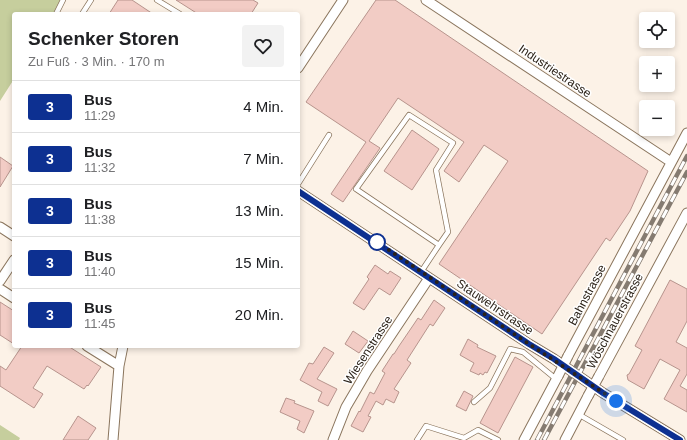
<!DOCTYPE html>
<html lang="de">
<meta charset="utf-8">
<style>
body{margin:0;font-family:Helvetica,sans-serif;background:#f2f2f2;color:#202124;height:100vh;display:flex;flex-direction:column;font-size:15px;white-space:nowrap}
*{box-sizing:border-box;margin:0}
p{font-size:13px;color:#757577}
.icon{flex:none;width:22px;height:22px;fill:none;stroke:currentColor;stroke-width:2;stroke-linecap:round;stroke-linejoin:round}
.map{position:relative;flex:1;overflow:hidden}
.sheet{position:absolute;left:12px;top:12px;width:288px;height:336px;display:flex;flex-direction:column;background:#fff;border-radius:4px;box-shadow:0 2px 6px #0003}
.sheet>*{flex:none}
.badge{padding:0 8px;border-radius:3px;font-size:14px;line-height:26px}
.buttons{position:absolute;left:639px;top:12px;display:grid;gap:8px}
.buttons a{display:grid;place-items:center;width:36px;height:36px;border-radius:4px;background:#fff;box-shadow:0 2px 6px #0003;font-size:20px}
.you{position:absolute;width:20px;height:20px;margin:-10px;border:3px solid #fff;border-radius:50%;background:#1a73e8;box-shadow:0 0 0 6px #1a73e833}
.map>.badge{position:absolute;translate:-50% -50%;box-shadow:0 0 0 2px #fff}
.round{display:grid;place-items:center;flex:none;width:42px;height:42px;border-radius:4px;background:#f2f2f2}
.head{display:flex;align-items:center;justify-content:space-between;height:68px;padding:0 16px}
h1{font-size:19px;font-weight:600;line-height:30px}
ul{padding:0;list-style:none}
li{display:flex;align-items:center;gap:12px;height:52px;padding:0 16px;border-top:1px solid #e0e0e0}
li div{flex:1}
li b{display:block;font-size:15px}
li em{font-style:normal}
li .badge{min-width:44px;font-weight:700;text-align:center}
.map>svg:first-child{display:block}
.green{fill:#c6ce9d}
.building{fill:#f2ccc5;stroke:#b7948d}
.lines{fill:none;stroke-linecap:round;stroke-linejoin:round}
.lane-casing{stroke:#8a755d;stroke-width:6}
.street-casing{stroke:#8a755d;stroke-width:11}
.lane{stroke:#fff;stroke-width:4.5}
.street{stroke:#fff;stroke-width:9}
.rail-casing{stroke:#857b71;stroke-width:4.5}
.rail{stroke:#fff;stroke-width:3;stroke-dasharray:9;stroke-linecap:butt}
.street-bridge-casing{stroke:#8a755d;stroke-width:11;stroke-linecap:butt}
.street-bridge{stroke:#fff;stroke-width:9}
.line-casing{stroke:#fff;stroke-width:9}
.line{stroke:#0d3091;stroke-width:6}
.walk{stroke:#2c2319;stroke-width:4;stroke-dasharray:0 7.2}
.stop-dot{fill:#fff;stroke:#0d3091;stroke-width:2}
.labels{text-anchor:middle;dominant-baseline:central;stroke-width:3;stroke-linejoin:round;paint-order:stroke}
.street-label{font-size:12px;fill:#2c2319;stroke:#fff}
</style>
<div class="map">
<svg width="687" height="440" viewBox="0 0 687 440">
<rect width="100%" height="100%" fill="#fcf2e7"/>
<path class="green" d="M0 0H63L56 14H14V79L0 101Z
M0 425 20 438 19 440H0Z"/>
<path class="building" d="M118 0H132L153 14H109Z
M176 0H253L258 3 251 14H198Z
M376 0H395L648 171 630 211 610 241 606 238 542 334 439 264 508 161 484 145 459 182 444 171 464 142 398 98 369 141 380 148 343 202 331 194 366 142 306 102Z
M412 130 439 149 412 190 384 171Z
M0 157 13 166 0 187Z
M375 265 388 274 390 271 401 278 390 295 379 288 364 310 353 303 369 279 367 277Z
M670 280 687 289V321L676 342 687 348V374L680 386 687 390V412L664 399 680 370 660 359 644 389 628 380 627 375 629 374 642 350 635 346Z
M434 300 445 308 433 326 430 324 407 360 411 363 394 389 399 392 394 403 386 399 383 405 376 401 368 416 371 417 363 432 351 426 359 411 360 412 370 392 374 394 385 373 382 371 393 354H394L399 346 414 324 418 318 421 320Z
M0 302 14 311V344L0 335Z
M353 331 368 341 359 353 345 344Z
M468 339 478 345 477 347 496 356 487 373 485 372 483 375 480 373 479 375 470 371 474 363 460 355Z
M22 346H68L101 367 88 386 87 385 84 389 47 366 33 388 43 394 34 408 0 386V366L6 370Z
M324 347 334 353 317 379 337 389 328 406 318 401 322 392 300 380 309 363 313 364Z
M515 357 533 367 498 433 480 423Z
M464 391 473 396 466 411 456 406Z
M286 398 295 401 294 403 314 411 304 433 297 429 300 421 280 412Z
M78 416 96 428 88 440H63Z"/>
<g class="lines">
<defs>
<path id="lane" d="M157 0 180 14
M56 14 63 0
M82 14 91 0
M298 184 329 135
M421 272 439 245 356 189 409 115 453 143 436 170 448 232 439 245
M474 402 490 388 510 349 523 352 556 379
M578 414 623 440
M417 440 426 426 464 438 478 430 498 440"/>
<path id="street" d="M426 0 671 162
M298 68 343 0
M298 191 529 344 554 359 603 393 680 440
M0 227 14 236
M0 281 14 260
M0 289 14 298
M87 346 119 366
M568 356 687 133
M599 376 687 213
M113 440 119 366 123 346
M333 440 346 407 356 390 367 371 429 278
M524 440 558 376
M565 440 588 396"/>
</defs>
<use href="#lane" class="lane-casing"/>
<use href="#street" class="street-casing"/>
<use href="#lane" class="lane"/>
<use href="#street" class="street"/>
<defs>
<path id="rail" d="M537 440 687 156
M544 440 687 172"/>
</defs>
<use href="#rail" class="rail-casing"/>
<use href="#rail" class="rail"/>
<defs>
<path id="street-bridge" d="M558 376 568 356
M588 396 599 376"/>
</defs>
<use href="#street-bridge" class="street-bridge-casing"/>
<use href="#street-bridge" class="street-bridge"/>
</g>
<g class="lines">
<defs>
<path id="line" d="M298 191 529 344 554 359 603 393 680 440"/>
</defs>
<use href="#line" class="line-casing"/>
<use href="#line" class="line"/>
<path class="walk" d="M377 242 529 344 616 401"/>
</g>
<circle class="stop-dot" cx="377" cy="242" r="8"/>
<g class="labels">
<g class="street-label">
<text transform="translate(555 71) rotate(34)">Industriestrasse</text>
<text transform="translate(587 295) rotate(-62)">Bahnstrasse</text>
<text transform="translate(495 307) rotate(34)">Stauwehrstrasse</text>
<text transform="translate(615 321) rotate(-62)">Wöschnauerstrasse</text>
<text transform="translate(368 350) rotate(-57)">Wiesenstrasse</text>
</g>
</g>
</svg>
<div class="buttons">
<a><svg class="icon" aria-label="locate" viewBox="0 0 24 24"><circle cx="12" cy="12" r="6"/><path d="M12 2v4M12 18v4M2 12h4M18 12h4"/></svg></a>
<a>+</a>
<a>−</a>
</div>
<div class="you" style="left:616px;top:401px"></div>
<section class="sheet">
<div class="head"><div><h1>Schenker Storen</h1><p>Zu Fuß · 3 Min. · 170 m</p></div><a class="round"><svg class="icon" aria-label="heart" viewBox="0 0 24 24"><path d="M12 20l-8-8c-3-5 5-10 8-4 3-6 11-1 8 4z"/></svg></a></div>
<ul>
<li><span class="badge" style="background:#0d3091;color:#fff">3</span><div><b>Bus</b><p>11:29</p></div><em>4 Min.</em></li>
<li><span class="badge" style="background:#0d3091;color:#fff">3</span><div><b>Bus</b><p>11:32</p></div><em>7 Min.</em></li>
<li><span class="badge" style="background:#0d3091;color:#fff">3</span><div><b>Bus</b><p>11:38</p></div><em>13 Min.</em></li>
<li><span class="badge" style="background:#0d3091;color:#fff">3</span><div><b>Bus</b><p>11:40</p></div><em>15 Min.</em></li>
<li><span class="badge" style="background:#0d3091;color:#fff">3</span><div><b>Bus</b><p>11:45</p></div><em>20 Min.</em></li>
</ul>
</section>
</div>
